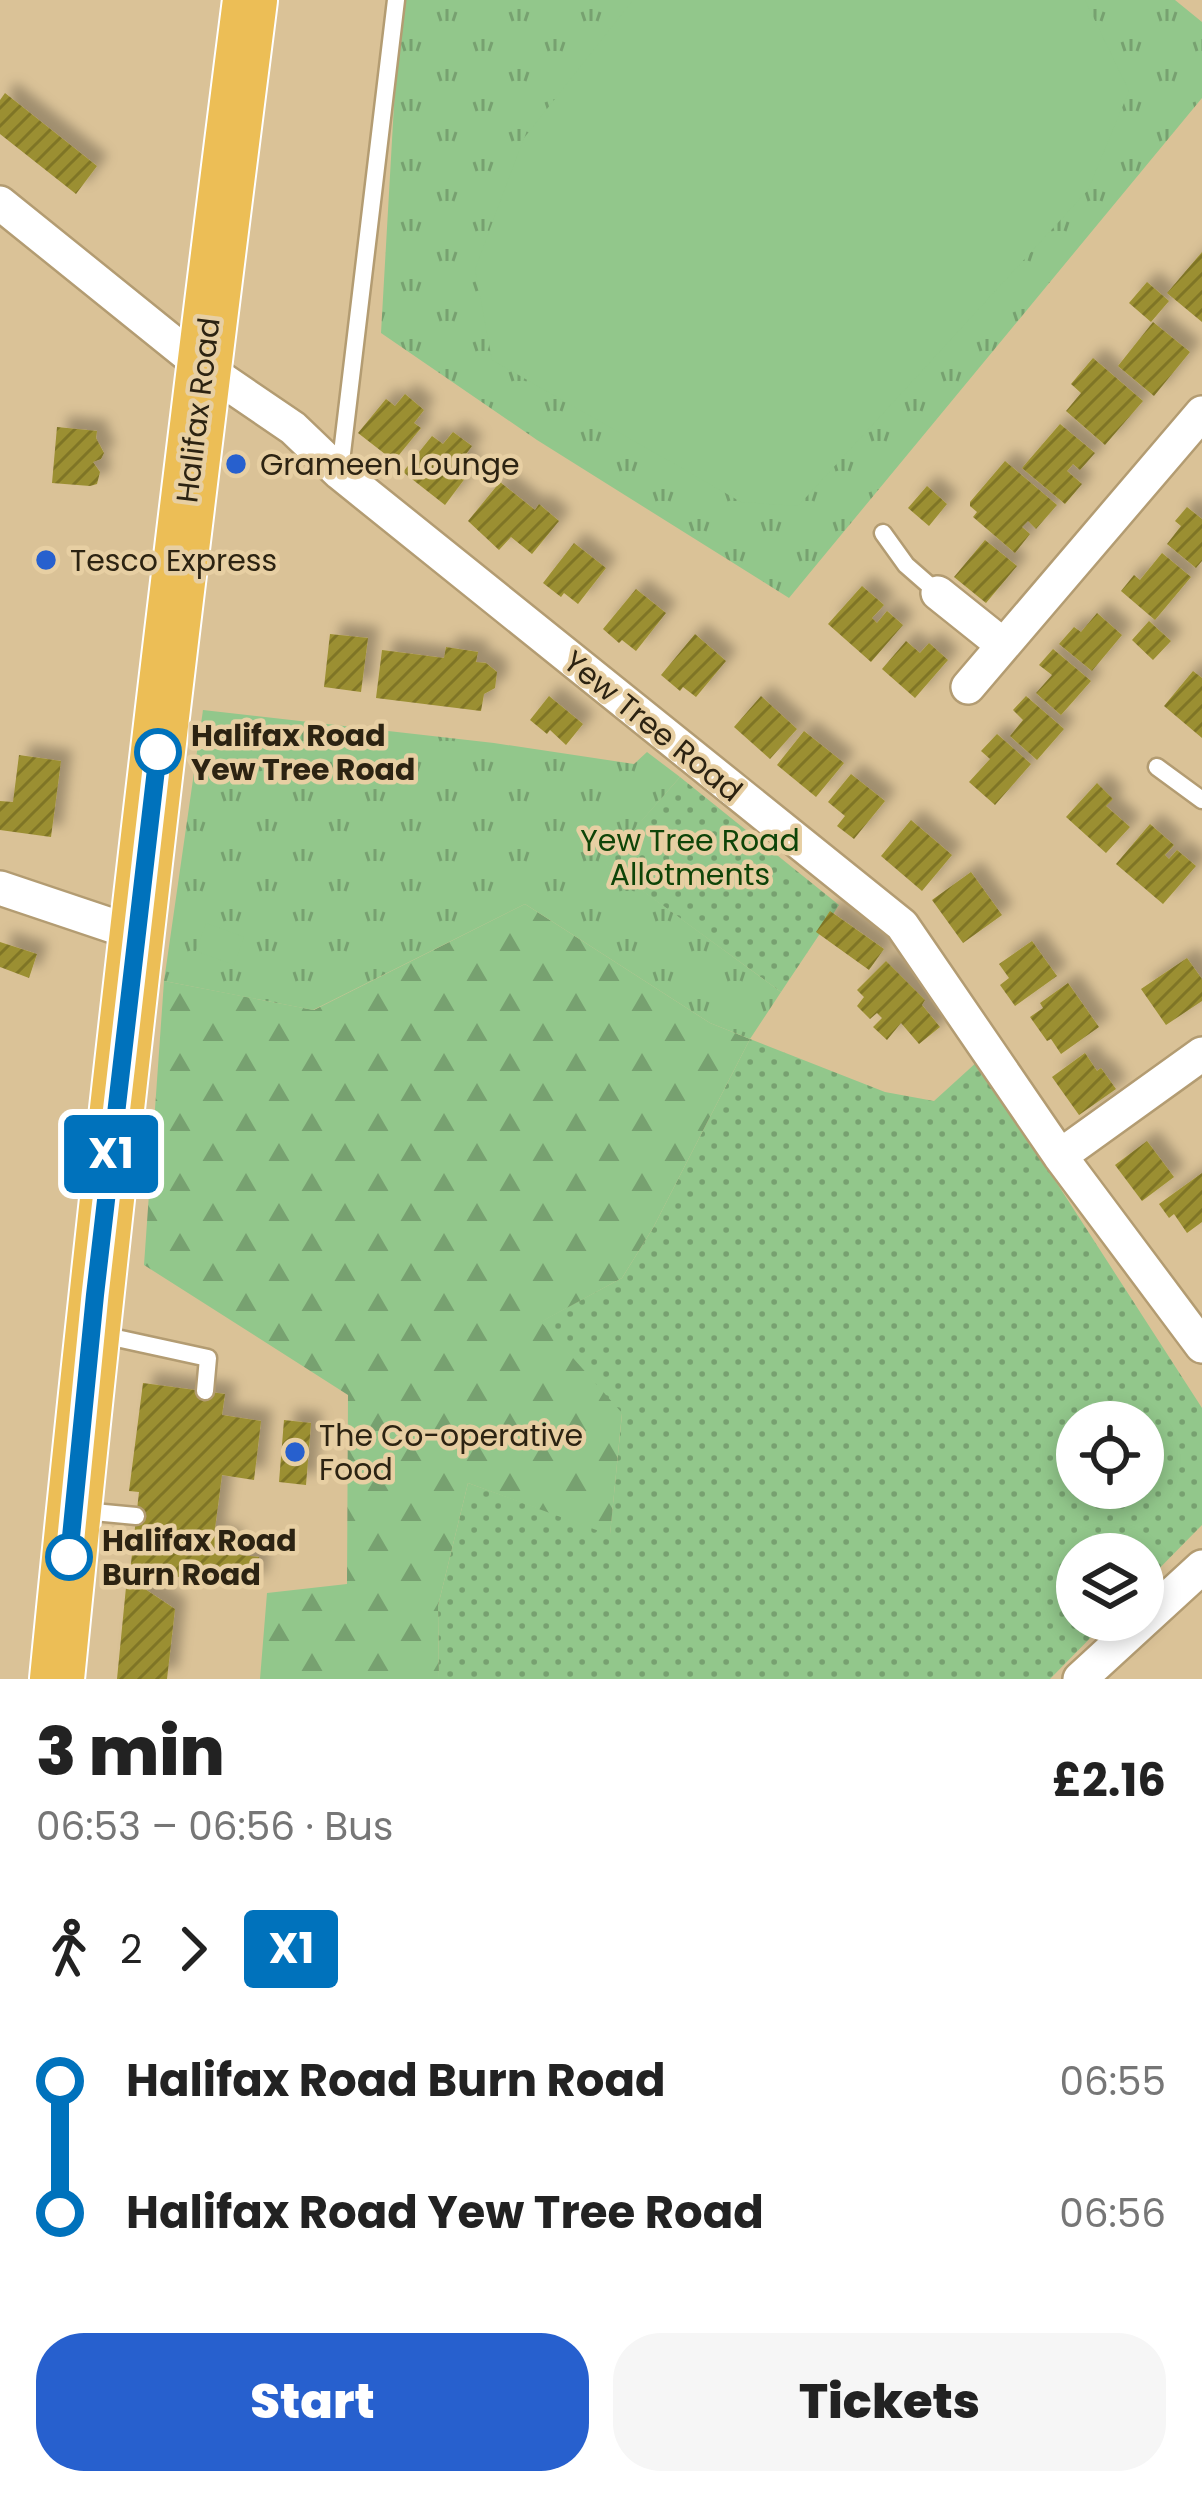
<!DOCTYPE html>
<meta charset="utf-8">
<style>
body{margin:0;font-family:Poppins,sans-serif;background:#f6f6f6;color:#222;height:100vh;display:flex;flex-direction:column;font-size:45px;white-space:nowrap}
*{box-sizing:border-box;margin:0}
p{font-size:39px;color:#767676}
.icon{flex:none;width:66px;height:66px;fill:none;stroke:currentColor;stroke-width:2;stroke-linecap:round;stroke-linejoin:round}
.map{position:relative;height:1679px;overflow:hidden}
.panel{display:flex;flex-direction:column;background:#fff;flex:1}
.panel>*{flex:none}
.badge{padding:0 24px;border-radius:9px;font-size:42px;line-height:78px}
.fabs{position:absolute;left:1056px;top:1401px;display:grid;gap:24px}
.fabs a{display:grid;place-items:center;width:108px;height:108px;border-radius:50%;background:#fff;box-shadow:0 6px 18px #0003;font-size:60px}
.map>.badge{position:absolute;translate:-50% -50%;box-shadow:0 0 0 6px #fff}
.legs{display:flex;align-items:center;gap:18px;height:132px;padding:0 36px;font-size:39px}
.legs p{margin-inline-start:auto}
.head{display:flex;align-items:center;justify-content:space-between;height:204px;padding:0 36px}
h1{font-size:66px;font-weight:800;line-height:90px}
.action{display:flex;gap:24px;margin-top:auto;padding:24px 36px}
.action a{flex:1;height:138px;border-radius:48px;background:#2760ce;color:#fff;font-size:48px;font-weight:800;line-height:138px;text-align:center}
.action a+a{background:#f6f6f6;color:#222}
ul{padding:0 36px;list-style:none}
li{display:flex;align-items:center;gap:42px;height:132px;font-size:45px}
li i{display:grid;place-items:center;width:18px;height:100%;margin:0 15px;background:currentColor}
li i::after{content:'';width:30px;height:30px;margin:-15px;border:9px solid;border-radius:50%;background:#fff}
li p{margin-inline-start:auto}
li:first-child i{background:linear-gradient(#0000 50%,currentColor 0)}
li:last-child i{background:linear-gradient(currentColor 50%,#0000 0)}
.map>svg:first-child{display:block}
.grass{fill:url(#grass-dots);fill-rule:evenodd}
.forest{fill:url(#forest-firs)}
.park{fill:url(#park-tufts)}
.pitch{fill:#92c78b}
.building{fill:url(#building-hatch);filter:url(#shadow)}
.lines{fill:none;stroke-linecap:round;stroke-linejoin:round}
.service-casing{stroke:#b39c72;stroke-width:21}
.minor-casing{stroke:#b39c72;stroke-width:38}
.trunk-casing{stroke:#fff;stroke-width:58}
.service{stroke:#fff;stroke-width:16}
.minor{stroke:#fff;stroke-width:33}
.trunk{stroke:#ecbe56;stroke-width:54}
.line-1-casing{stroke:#fff;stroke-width:27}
.line-1{stroke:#0072bc;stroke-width:18}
.poi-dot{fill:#2760ce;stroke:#e7cfa3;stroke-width:4.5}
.stop-1-dot{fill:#fff;stroke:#0072bc;stroke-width:6}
.labels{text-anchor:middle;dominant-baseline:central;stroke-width:9;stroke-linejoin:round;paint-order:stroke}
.street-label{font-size:30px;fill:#2c2312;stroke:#e7cfa3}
.poi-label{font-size:30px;fill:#2c2312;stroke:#e7cfa3;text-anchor:start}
.stop-label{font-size:30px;font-weight:bold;fill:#2c2312;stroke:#e7cfa3;text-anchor:start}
.park-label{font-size:30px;fill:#0e4408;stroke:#e7cfa3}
</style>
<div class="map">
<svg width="1202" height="1679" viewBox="0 0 1202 1679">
<defs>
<pattern id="grass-dots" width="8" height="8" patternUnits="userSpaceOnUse" patternTransform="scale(3)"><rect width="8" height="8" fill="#92c78b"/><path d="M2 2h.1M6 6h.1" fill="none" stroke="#77a170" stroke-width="1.8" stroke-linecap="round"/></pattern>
<pattern id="forest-firs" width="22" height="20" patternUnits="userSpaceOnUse" patternTransform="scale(3)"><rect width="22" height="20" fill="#92c78b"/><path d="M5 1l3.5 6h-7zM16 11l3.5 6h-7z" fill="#77a170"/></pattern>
<pattern id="park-tufts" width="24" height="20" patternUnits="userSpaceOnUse" patternTransform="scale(3)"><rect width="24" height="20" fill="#92c78b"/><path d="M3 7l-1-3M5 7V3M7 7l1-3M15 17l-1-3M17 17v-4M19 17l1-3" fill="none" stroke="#77a170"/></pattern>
<pattern id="building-hatch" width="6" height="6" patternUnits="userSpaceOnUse" patternTransform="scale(3)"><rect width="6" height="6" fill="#9b8f30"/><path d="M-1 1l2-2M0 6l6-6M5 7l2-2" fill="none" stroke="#7f7427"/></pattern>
<filter id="shadow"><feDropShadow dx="11" dy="-11" stdDeviation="6" flood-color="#0004"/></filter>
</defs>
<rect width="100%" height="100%" fill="#dac297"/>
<path class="grass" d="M680 777 839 905 781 992 604 863Z
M750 1039 885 1092 934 1101 978 1061 1202 1408V1525L1143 1585V1554H1077V1620H1108L1050 1679H439L438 1606 468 1483 610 1534 622 1414 540 1322 622 1278 653 1228ZM1077 1422H1143V1488H1077Z"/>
<path class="forest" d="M525 904 710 1023 750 1039 653 1228 622 1278 541 1322 622 1413 610 1535 468 1483 438 1606 439 1679H260L267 1593 347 1584 348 1395 144 1265 164 981 314 1010Z"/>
<path class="park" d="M400 0H1175L1202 22V98L789 598 537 440 381 333Z
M203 710 494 743 634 764 647 752 680 777 605 863 781 992 750 1039 710 1023 525 904 313 1010 164 981Z"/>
<path class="pitch" d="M633 0H1085L1129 91 1088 190 798 506 741 502 492 360 475 269 524 138Z
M206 923 244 937 234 965 196 951Z"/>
<path class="building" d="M5 93 97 166 76 194 0 134V100Z
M1202 252V322L1167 293Z
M1147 282 1169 301 1151 322 1129 303Z
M1153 322 1190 352 1154 396 1118 366Z
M1093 358 1143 401 1105 445 1066 411 1081 393 1071 384Z
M405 394 424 410 414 423 421 428 394 461 358 433 386 399 395 406Z
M1060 424 1095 453 1080 470 1073 464 1067 471 1082 484 1065 504 1022 468Z
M57 427 97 431 96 438 104 453 101 459 93 462 100 472 97 484 90 486 52 483Z
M453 432 472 446 461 461 472 469 445 505 403 472 432 436 443 444Z
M1005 461 1057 505 1036 529 1028 521 1022 527 1030 534 1015 553 973 517 977 512 970 506V502Z
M500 482 535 510 539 504 559 521 532 554 511 537 499 550 468 521Z
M927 486 947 504 929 526 908 508Z
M1187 507 1202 519V561L1196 568 1167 544 1181 526 1175 521Z
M985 540 1017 566 986 603 954 577Z
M574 543 606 568 578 604 564 593 561 597 543 583Z
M1162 553 1191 577 1155 620 1121 591 1134 575 1140 580Z
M862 586 884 605 872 618 877 623 887 611 903 625 871 662 828 624Z
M636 589 666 613 636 651 622 640 619 643 603 629Z
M1097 613 1122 635 1092 671 1059 644 1074 627 1081 632Z
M1149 621 1171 641 1153 660 1132 640Z
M330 634 368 638 361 692 324 687Z
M695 634 726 661 696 697 683 687 680 691 661 675Z
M906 641 920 653 929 643 948 660 915 698 882 669Z
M446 647 478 652 476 662 486 663 497 672 495 688 484 694 481 711 376 698 382 650 444 658Z
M1053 649 1091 681 1061 715 1036 693 1052 675 1039 665Z
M1193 671 1202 678V738L1164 706Z
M549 696 583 724 566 745 550 730 547 734 530 720Z
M761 696 797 729 770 759 734 727Z
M1026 696 1064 729 1037 760 1010 736 1023 720 1013 710Z
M804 731 844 763 816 797 777 765Z
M997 734 1031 764 995 805 969 782 990 759 981 751Z
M19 755 61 761 51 837 0 830V801L13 802Z
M851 774 885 801 854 839 837 826 845 816 828 802Z
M1097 783 1113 799 1106 806 1130 827 1106 853 1066 817Z
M911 820 952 855 922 891 881 856Z
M1150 824 1174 845 1165 855 1169 859 1177 850 1196 866 1163 904 1116 864Z
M971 872 1002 915 963 943 932 900Z
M830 911 884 949 869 970 816 932Z
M1032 941 1057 976 1015 1006 1000 985 1009 978 999 964Z
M0 942 37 954 29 978 0 967Z
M1187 958 1202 979V1001L1166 1025 1141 989Z
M886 961 925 1000 922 1005 940 1027 919 1044 901 1023 887 1040 873 1027 882 1018 877 1013 870 1019 857 1006 864 997 857 990Z
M1068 983 1099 1027 1061 1054 1051 1039 1047 1041 1030 1017 1043 1008 1040 1003Z
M1085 1053 1097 1071 1101 1068 1116 1089 1079 1115 1052 1077Z
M1147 1141 1174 1177 1142 1201 1115 1165Z
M1202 1173V1222L1187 1233 1174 1214 1169 1218 1159 1204Z
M143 1383 225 1394 222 1415 261 1421 254 1480 222 1475 214 1536 232 1538 231 1554 259 1557 256 1585 130 1572 139 1492 129 1491Z
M284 1420 311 1423 306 1485 279 1482Z
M127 1577 175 1609 167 1679H117Z"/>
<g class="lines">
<defs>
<path id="service" d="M340 470 396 0
M883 533 906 565 938 593
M1157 767 1202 800
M98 1334 208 1358 205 1391
M83 1511 136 1516"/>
<path id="minor" d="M0 203 202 366 293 428 340 473 902 925 1060 1156 1202 1346
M938 593 1003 645
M968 687 1202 413
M0 888 137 934
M1060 1156 1202 1054
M1080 1679 1202 1567"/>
<path id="trunk" d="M57 1679C112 1118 179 559 250 0"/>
</defs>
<use href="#service" class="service-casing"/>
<use href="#minor" class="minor-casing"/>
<use href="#trunk" class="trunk-casing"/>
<use href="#service" class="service"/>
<use href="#minor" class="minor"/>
<use href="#trunk" class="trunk"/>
</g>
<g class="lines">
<defs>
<path id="line-1" d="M69 1557 95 1295 158 752"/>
</defs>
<use href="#line-1" class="line-1-casing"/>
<use href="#line-1" class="line-1"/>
</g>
<g class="poi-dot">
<circle cx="236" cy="464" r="12"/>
<circle cx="46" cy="560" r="12"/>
<circle cx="295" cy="1452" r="12"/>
</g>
<g class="stop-1-dot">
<circle cx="158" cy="752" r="21"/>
<circle cx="69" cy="1557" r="21"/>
</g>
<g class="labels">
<g class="street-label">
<text transform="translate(198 410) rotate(-83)">Halifax Road</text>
<text transform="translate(653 726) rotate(39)">Yew Tree Road</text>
</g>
<g class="poi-label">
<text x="260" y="464">Grameen Lounge</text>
<text x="70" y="560">Tesco Express</text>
<text x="319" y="1435">The Co-operative<tspan x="319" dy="34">Food</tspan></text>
</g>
<g class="stop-label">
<text x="191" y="735">Halifax Road<tspan x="191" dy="34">Yew Tree Road</tspan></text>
<text x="102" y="1540">Halifax Road<tspan x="102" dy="34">Burn Road</tspan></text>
</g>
<g class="park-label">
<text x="690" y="840">Yew Tree Road<tspan x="690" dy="34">Allotments</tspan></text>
</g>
</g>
</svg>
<div class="fabs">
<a><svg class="icon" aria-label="locate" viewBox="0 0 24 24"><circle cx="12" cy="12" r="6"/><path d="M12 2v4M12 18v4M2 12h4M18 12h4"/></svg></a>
<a><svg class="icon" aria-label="layers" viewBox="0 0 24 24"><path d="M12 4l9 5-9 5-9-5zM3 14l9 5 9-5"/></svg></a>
</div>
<b class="badge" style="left:111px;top:1154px;background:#0072bc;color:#fff">X1</b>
</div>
<section class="panel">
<div class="head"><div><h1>3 min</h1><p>06:53 – 06:56 · Bus</p></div><b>£2.16</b></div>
<div class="legs"><svg class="icon" aria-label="walk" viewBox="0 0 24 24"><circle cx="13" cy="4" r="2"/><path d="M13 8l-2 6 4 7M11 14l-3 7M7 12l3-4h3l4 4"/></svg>2<svg class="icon" aria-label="forward" viewBox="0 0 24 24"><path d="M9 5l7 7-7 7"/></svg><b class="badge" style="background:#0072bc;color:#fff">X1</b></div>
<ul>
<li><i style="color:#0072bc"></i><b>Halifax Road Burn Road</b><p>06:55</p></li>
<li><i style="color:#0072bc"></i><b>Halifax Road Yew Tree Road</b><p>06:56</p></li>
</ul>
<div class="action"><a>Start</a><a>Tickets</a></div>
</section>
